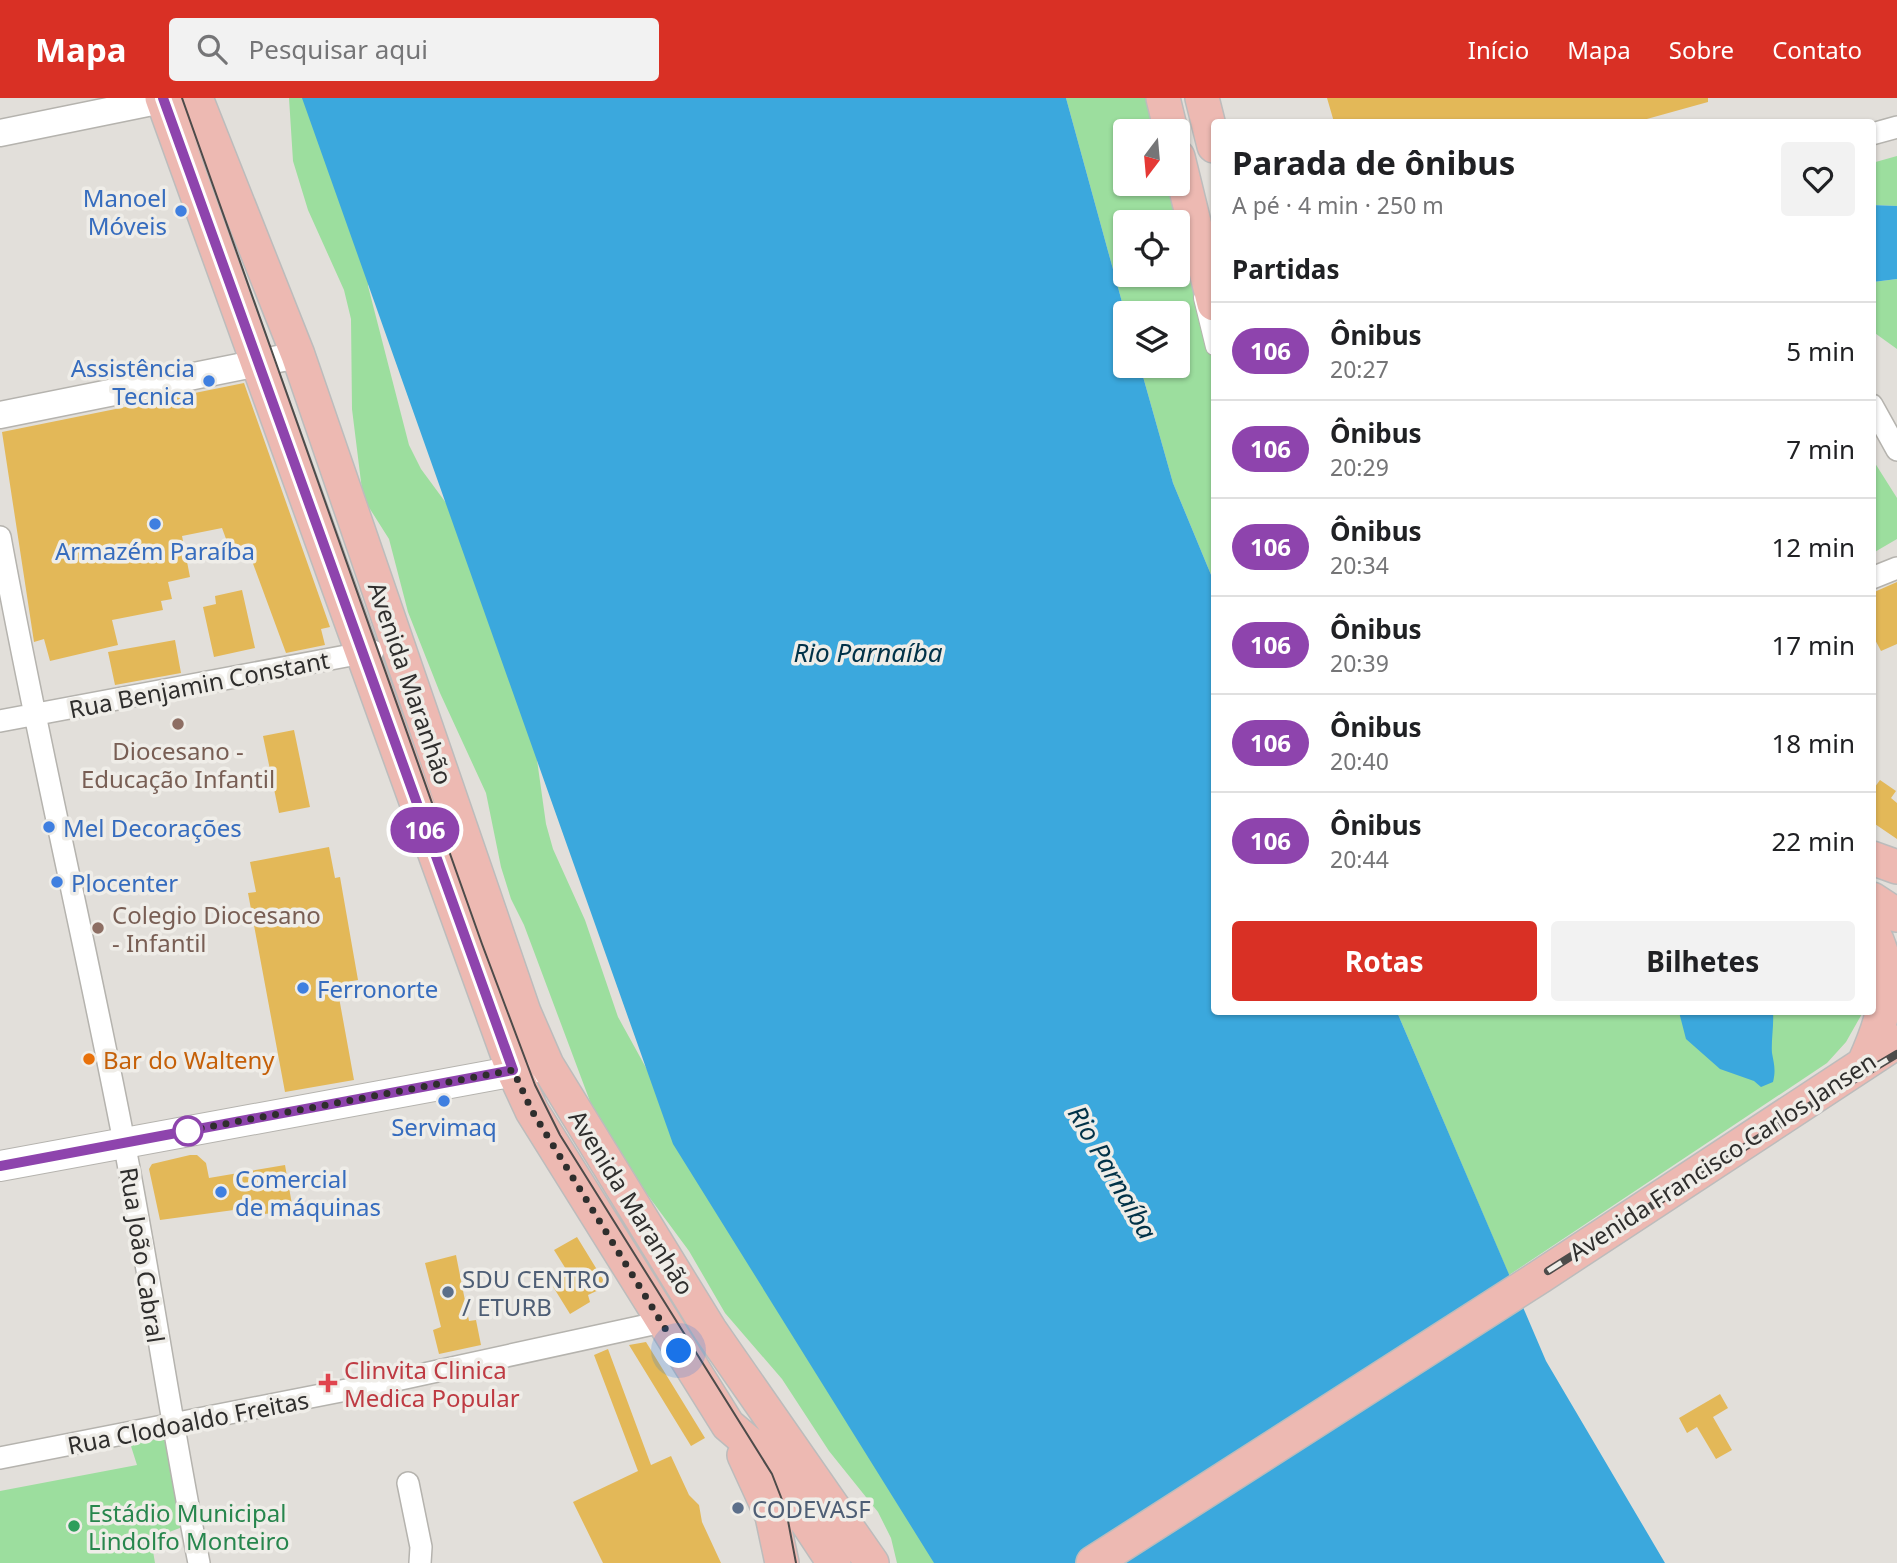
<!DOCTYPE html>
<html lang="pt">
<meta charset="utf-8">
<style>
body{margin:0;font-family:"Noto Sans",sans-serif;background:#f2f2f2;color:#202124;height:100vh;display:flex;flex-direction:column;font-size:26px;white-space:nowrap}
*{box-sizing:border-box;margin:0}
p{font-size:23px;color:#757577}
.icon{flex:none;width:38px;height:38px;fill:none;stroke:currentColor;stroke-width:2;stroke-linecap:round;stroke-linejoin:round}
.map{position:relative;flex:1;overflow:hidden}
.drawer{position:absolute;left:1211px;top:21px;width:665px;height:896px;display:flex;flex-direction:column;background:#fff;border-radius:7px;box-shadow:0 2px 5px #0004}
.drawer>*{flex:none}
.badge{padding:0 14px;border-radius:23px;font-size:24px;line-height:46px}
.needle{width:46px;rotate:196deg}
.fabs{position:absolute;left:1113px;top:21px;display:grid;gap:14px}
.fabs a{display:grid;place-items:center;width:77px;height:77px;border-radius:7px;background:#fff;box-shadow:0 2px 5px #0004;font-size:35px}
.you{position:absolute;width:35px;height:35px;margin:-18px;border:5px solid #fff;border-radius:50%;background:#1a73e8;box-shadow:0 0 0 10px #1a73e833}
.map>.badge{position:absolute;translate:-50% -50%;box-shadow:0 0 0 4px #fff}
h2{padding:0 21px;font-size:26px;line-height:63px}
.round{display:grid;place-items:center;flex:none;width:74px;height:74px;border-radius:7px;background:#f2f2f2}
.overview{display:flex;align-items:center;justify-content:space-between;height:119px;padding:0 21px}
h1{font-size:33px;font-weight:700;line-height:52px}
.action{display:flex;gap:14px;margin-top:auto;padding:14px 21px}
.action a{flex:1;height:80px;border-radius:7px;background:#d93025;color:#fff;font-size:28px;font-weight:700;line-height:80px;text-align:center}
.action a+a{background:#f2f2f2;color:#202124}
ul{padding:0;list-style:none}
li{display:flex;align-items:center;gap:21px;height:98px;padding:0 21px;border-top:2px solid #e0e0e0}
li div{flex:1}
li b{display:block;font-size:26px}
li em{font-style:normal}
li .badge{min-width:77px;font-weight:700;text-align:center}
header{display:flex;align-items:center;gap:42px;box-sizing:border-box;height:98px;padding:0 35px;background:#d93025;color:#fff}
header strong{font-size:33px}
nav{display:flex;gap:38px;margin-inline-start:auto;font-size:24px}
.search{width:490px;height:63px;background:#f2f2f2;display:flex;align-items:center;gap:18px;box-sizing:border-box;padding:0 24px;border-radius:7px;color:#757577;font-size:26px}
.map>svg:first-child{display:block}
.green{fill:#9cde9e;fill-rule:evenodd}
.water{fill:#3ba8dd}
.building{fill:#e3b858}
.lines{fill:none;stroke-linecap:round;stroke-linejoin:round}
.pedestrian-casing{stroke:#b5b3ae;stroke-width:18}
.minor-casing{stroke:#b5b3ae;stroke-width:24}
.tertiary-casing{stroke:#b5b3ae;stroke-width:29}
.secondary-casing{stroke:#b5b3ae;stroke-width:32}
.primary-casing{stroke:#bcbcbc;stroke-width:36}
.pedestrian{stroke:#fff;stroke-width:16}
.minor{stroke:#fff;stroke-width:21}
.tertiary{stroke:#fff;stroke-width:26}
.secondary{stroke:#fff;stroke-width:30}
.primary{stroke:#edb9b2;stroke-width:33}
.tram{stroke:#4d4b4a;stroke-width:2}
.rail-casing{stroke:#4d4b4a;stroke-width:8}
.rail{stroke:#efede8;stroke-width:5;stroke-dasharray:16;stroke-linecap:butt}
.line-casing{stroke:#fff;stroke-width:16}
.line{stroke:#8e44ad;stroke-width:10}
.walk{stroke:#2f2e2d;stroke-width:7;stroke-dasharray:0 12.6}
.shop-dot{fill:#3f7fe0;stroke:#efede8;stroke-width:2.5}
.education-dot{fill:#8d6e63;stroke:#efede8;stroke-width:2.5}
.food-dot{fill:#e8710a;stroke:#efede8;stroke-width:2.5}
.stop-dot{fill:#fff;stroke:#8e44ad;stroke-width:3.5}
.service-dot{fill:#5c6f8a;stroke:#efede8;stroke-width:2.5}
.health-dot{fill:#e0444e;stroke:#efede8;stroke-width:2.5}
.leisure-dot{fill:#2e9e5b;stroke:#efede8;stroke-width:2.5}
.labels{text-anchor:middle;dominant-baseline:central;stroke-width:7;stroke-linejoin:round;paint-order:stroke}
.shop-label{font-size:24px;fill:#366cbe;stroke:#efede8;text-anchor:start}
.street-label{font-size:24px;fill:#2f2e2d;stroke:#efede8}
.education-label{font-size:24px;fill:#785e54;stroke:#efede8}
.food-label{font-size:24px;fill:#c56008;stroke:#efede8;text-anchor:start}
.service-label{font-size:24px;fill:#4e5e75;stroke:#efede8;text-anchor:start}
.health-label{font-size:24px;fill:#be3a42;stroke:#efede8;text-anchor:start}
.leisure-label{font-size:24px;fill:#27864d;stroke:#efede8;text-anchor:start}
.water-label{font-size:26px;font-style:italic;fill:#013248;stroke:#efede8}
</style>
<header>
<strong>Mapa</strong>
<div class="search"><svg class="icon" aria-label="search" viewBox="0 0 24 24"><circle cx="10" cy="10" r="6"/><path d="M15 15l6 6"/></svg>Pesquisar aqui</div>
<nav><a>Início</a><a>Mapa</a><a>Sobre</a><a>Contato</a></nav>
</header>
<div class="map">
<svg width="1897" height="1465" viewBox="0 0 1897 1465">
<rect width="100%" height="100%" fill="#e2dfda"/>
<path class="green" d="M289 0H397L377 148 368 188 409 347 421 371 449 409 531 619 546 726 553 751 585 822 618 919 655 986 972 1465H897L891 1440 878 1414 829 1353 782 1281 725 1215 689 1153 624 1065 591 1006 524 827 511 801 501 769 486 695 440 595 408 514 389 441 363 400 352 311 351 221 344 192 308 112 293 63Z
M1066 0H1149L1158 33H1125V86H1172L1214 249V484L1173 385 1140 268H1178V215H1125ZM1125 124H1178V177H1125Z
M1897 58V108L1873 107 1872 65Z
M1897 181V251L1872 233 1873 184Z
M1873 362 1897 400V441L1873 455Z
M1397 914H1863L1846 944 1827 965 1509 1177Z
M163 1336 185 1428 151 1441 155 1465H0V1393L137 1367 130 1345Z"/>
<path class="water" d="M302 0H1066L1125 215V268H1140L1173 385 1214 484V914H1397L1546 1263 1665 1465H934L673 1046Z
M1872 107 1897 108V181L1873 184Z
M1679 914H1773C1774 927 1771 944 1772 955 1774 966 1776 972 1773 984L1761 989 1754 983 1720 971 1686 941Z"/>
<path class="building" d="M1327 0H1708V4L1636 24H1334Z
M244 285 330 529 321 531 325 547 286 555 248 452 232 457 222 430 182 438 190 479 168 484 172 501 161 503 163 512 112 522 118 547 50 563 44 541 34 544 2 334Z
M1897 484V546L1881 553 1872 536V495Z
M242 492 255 550 214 559 203 509 216 506 215 498Z
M175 542 181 575 115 587 108 554Z
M294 632 310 709 279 715 263 638Z
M1880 682 1896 693 1891 700 1897 705V741L1872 724V693Z
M329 749 335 780 340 779 358 882 340 885 341 894H338L354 982 285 994 248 795 256 794 250 764Z
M190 1057H197L206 1065 209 1080 285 1067 293 1112 265 1116 264 1108 160 1122 149 1071 152 1066Z
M577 1139 607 1188 588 1197 590 1204 570 1216 552 1187 569 1176 554 1152Z
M456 1157 469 1223 476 1222 481 1247 439 1256 433 1232 441 1229 425 1165Z
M646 1244 705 1340 691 1348 629 1247Z
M608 1251 651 1367 671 1358 689 1397 699 1407 702 1424 721 1465H603L573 1404 638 1373 594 1257Z
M1720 1296 1728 1310 1713 1319 1732 1352 1716 1361 1697 1329 1687 1335 1679 1320Z"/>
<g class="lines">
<defs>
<path id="pedestrian" d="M1202 200 1214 249"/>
<path id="minor" d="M1872 36 1897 29
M1872 307 1897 352
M0 439C37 642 85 842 124 1044 151 1184 171 1325 199 1465
M1872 480 1897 470
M0 623 373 553
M0 1360 387 1284 662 1224
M408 1385 421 1449 420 1465"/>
<path id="tertiary" d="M0 35 172 0
M0 317 298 257"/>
<path id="secondary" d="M0 1068 537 969"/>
<path id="primary" d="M162 0 513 972 532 1013 728 1327 761 1355 834 1465
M196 0 298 257 524 914 547 967 710 1232 872 1465
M1163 0 1171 33
M1202 0 1214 48
M1178 59 1214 206
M1872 760 1897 769
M1872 801 1897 817
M1864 965C1885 919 1897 879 1872 832
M744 1357 772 1418 782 1465
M1093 1465 1541 1178 1897 944"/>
</defs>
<use href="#pedestrian" class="pedestrian-casing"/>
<use href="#minor" class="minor-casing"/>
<use href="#tertiary" class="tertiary-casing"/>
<use href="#secondary" class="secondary-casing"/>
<use href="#primary" class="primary-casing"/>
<use href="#pedestrian" class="pedestrian"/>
<use href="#minor" class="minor"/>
<use href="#tertiary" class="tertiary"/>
<use href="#secondary" class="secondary"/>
<use href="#primary" class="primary"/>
<path class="tram" d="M182 0 482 846 535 987 560 1037 772 1376 786 1412 796 1465"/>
<defs>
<path id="rail" d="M1548 1173 1813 1006 1897 956"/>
</defs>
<use href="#rail" class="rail-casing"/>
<use href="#rail" class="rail"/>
</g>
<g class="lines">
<defs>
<path id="line" d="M0 1068 513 972 163 0"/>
</defs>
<use href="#line" class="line-casing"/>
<use href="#line" class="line"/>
<path class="walk" d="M188 1033 176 1035 513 972 532 1013 679 1253"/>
</g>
<g class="shop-dot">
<circle cx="181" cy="113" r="7"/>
<circle cx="209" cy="283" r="7"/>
<circle cx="155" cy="426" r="7"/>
<circle cx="49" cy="729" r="7"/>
<circle cx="57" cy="784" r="7"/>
<circle cx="303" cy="890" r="7"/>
<circle cx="444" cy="1003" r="7"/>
<circle cx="221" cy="1094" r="7"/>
</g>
<g class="education-dot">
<circle cx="178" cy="626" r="7"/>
<circle cx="98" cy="830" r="7"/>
</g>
<circle class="food-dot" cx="89" cy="961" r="7"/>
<circle class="stop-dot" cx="188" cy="1033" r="14"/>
<g class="service-dot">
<circle cx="448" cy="1194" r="7"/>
<circle cx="738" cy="1410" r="7"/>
</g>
<path class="health-dot" d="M324.5 1274.5h7v7h7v7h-7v7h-7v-7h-7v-7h7z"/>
<circle class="leisure-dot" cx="74" cy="1428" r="7"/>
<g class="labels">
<g class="shop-label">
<text x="167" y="99" text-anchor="end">Manoel<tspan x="167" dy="28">Móveis</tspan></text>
<text x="195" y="269" text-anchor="end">Assistência<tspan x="195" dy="28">Tecnica</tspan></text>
<text x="155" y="452" text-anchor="middle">Armazém Paraíba</text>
<text x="63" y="729">Mel Decorações</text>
<text x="71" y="784">Plocenter</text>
<text x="317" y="890">Ferronorte</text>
<text x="444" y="1028" text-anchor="middle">Servimaq</text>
<text x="235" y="1080">Comercial<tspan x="235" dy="28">de máquinas</tspan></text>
</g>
<g class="street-label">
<text transform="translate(411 585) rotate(71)">Avenida Maranhão</text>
<text transform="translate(199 586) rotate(-11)">Rua Benjamin Constant</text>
<text transform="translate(1722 1058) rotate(-33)">Avenida Francisco Carlos Jansen</text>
<text transform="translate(632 1104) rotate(58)">Avenida Maranhão</text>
<text transform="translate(143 1157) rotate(81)">Rua João Cabral</text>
<text transform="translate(188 1324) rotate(-11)">Rua Clodoaldo Freitas</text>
</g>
<g class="education-label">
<text x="178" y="652">Diocesano -<tspan x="178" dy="28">Educação Infantil</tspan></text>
<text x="112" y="816" text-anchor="start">Colegio Diocesano<tspan x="112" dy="28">- Infantil</tspan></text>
</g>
<g class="food-label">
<text x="103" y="961">Bar do Walteny</text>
</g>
<g class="service-label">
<text x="462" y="1180">SDU CENTRO<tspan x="462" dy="28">/ ETURB</tspan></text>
<text x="752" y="1410">CODEVASF</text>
</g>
<g class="health-label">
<text x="344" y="1271">Clinvita Clinica<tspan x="344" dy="28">Medica Popular</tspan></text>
</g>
<g class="leisure-label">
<text x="88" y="1414">Estádio Municipal<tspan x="88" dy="28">Lindolfo Monteiro</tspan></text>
</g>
<g class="water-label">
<text x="868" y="554">Rio Parnaíba</text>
<text transform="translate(1113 1074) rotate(60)">Rio Parnaíba</text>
</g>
</g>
</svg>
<div class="fabs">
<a><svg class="needle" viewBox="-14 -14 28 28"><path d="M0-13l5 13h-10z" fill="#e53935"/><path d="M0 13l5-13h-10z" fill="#757577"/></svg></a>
<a><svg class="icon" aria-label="locate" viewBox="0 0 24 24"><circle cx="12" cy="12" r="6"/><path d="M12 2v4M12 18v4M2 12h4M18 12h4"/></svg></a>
<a><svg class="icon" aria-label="layers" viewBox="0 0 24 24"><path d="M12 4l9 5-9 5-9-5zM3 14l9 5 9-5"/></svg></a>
</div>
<div class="you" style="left:679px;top:1253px"></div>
<b class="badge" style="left:425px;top:732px;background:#8e44ad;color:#fff">106</b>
<section class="drawer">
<div class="overview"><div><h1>Parada de ônibus</h1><p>A pé · 4 min · 250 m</p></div><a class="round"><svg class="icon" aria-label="heart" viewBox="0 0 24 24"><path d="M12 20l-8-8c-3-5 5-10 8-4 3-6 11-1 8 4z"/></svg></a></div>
<h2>Partidas</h2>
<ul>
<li><span class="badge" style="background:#8e44ad;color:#fff">106</span><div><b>Ônibus</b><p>20:27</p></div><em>5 min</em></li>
<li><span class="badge" style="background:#8e44ad;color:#fff">106</span><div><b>Ônibus</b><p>20:29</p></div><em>7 min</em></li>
<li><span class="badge" style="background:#8e44ad;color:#fff">106</span><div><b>Ônibus</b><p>20:34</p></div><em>12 min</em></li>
<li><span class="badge" style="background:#8e44ad;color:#fff">106</span><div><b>Ônibus</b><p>20:39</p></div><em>17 min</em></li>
<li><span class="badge" style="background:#8e44ad;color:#fff">106</span><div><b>Ônibus</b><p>20:40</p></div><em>18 min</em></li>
<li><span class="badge" style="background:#8e44ad;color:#fff">106</span><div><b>Ônibus</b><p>20:44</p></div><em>22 min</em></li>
</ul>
<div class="action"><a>Rotas</a><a>Bilhetes</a></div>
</section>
</div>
